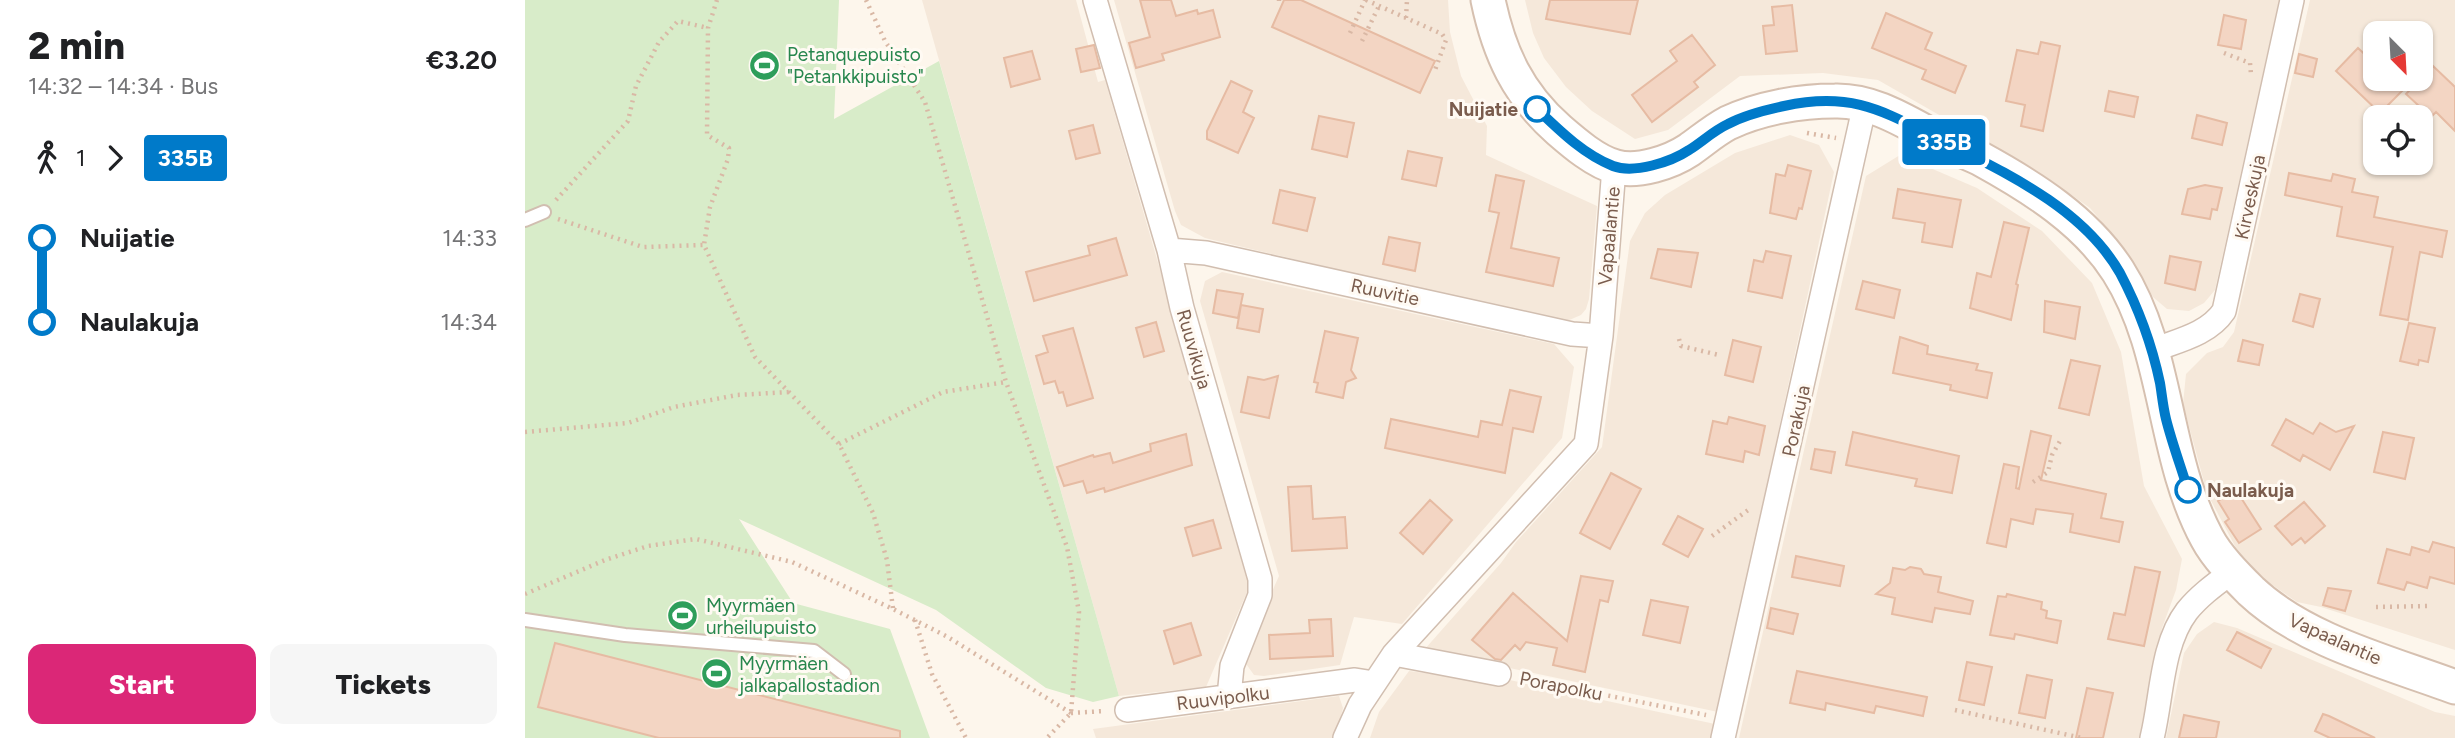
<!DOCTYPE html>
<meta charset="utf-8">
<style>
body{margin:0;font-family:Figtree,sans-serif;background:#f6f6f6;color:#202124;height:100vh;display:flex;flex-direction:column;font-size:26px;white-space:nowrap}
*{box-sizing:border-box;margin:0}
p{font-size:23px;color:#757577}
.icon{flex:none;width:38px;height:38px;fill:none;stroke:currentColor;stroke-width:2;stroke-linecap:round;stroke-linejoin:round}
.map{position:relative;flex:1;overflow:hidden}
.panel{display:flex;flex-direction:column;background:#fff;width:525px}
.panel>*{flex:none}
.badge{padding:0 14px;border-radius:5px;font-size:24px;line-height:46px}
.needle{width:46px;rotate:156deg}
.controls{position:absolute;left:1838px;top:21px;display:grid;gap:14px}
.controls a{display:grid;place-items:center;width:70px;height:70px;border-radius:14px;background:#fff;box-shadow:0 2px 5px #0004;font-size:35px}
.map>.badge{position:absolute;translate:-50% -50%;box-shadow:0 0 0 4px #fff}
.legs{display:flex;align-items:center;gap:10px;height:77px;padding:0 28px;font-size:23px}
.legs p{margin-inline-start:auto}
.headline{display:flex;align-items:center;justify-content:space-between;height:119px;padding:0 28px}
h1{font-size:38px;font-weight:800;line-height:52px}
.action{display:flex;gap:14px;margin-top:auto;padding:14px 28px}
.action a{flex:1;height:80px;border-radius:14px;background:#db2777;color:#fff;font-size:28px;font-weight:800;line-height:80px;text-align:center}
.action a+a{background:#f6f6f6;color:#202124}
ul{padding:0 28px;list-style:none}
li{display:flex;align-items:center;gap:24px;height:84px;font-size:26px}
li i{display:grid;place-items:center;width:10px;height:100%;margin:0 9px;background:currentColor}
li i::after{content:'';width:18px;height:18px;margin:-9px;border:5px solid;border-radius:50%;background:#fff}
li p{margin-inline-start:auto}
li:first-child i{background:linear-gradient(#0000 50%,currentColor 0)}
li:last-child i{background:linear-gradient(currentColor 50%,#0000 0)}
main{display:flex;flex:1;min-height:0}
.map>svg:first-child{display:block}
.residential{fill:#f5e8da;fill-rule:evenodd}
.green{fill:#d8ecc9}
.building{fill:#f3d5c3;stroke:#e6bba3;stroke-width:2}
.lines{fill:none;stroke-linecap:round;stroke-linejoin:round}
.lane-casing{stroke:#d1beb0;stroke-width:16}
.street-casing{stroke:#d1beb0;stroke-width:26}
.secondary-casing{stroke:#d6c0b0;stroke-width:37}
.path{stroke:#d9b8a5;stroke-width:4.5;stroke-dasharray:2 5;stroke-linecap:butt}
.lane{stroke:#fff;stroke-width:12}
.street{stroke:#fff;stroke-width:23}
.secondary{stroke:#fff;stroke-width:33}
.line-1-casing{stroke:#fff;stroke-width:16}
.line-1{stroke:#007ac9;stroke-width:10}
.stop-1-dot{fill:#fff;stroke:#007ac9;stroke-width:3.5}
.labels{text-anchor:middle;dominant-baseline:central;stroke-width:6;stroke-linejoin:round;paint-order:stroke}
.leisure-label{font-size:19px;fill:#27864d;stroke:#fffaf3;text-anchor:start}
.stop-label{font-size:19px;font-weight:bold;fill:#7a5c4d;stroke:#fffaf3;text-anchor:end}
.street-label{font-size:19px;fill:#7a5c4d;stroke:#fffaf3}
</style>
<main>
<section class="panel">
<div class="headline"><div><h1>2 min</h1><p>14:32 – 14:34 · Bus</p></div><b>€3.20</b></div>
<div class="legs"><svg class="icon" aria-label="walk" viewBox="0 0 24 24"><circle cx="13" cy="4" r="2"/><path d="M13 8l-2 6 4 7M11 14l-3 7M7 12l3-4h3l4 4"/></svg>1<svg class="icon" aria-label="forward" viewBox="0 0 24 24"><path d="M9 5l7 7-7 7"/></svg><b class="badge" style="background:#007ac9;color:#fff">335B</b></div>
<ul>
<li><i style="color:#007ac9"></i><b>Nuijatie</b><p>14:33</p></li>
<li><i style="color:#007ac9"></i><b>Naulakuja</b><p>14:34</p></li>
</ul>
<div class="action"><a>Start</a><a>Tickets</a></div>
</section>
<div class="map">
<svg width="1930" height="738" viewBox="0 0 1930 738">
<rect width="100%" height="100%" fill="#fdf6ec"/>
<path class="residential" d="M397 0H551L573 82 580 80 726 583 681 687 594 696Z
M589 0H923L925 32 936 76 962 126 961 155 1072 206 1064 299 1061 309 1056 315 1042 321 975 308 680 238 656 225 650 211Z
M1000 0H1754L1690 290 1679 303 1664 311 1642 309 1628 297 1602 252 1565 208 1514 172 1353 80 1298 73 1215 76 1143 130 1110 139 1067 111 1041 87 1019 58 1008 33Z
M1785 0H1930V650L1796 607 1772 602 1740 580 1711 548 1682 493 1658 404 1661 374 1682 353 1698 347 1709 332ZM1850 33H1895V79H1850ZM1850 117H1895V163H1850Z
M1265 135 1294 145 1309 172 1193 712 899 650 976 563 991 542 1077 447 1105 241 1120 213 1140 195 1210 153Z
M1375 155 1452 188 1517 231 1567 283 1596 352 1619 486 1657 559 1651 590 1637 628 1614 738H1214L1341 176Z
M697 272 1029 344 1049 367 1037 438 877 624 829 617 815 665 739 676 729 675 719 661 720 652 754 576 675 301 680 281Z
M1689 622 1712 628 1910 712 1930 716V738H1641L1659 653 1672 634Z
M884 671 947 679 956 674 1190 724 1187 738H845L854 712Z
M814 696 818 708 810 738H571L568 729Z"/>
<path class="green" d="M0 0H314L309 119 414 61 594 696 568 702 521 688 411 610 214 519 268 603 365 629 405 738H0Z"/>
<path class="building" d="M615 0H646L651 16 672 10 673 14 688 10 695 37 637 54 639 60 611 68 604 43 625 37Z
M759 0H776L910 61 895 93 747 27Z
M1025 0H1113L1105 34 1021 19Z
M1267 5 1272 51 1241 54 1238 26 1249 25 1247 7Z
M1361 13 1407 33 1400 49 1441 66 1430 93 1397 79 1401 70 1347 48Z
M1699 15 1721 20 1716 49 1693 45Z
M1167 35 1190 65 1169 82 1173 87 1127 122 1107 95 1152 61 1145 51Z
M1516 42 1535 46 1518 131 1496 126 1500 105 1481 101 1492 50 1513 54Z
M569 45 575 68 556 72 551 49Z
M1833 48 1850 64V79H1865L1877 91 1855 113 1811 71Z
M507 51 515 79 486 87 479 58Z
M1774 54 1792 59 1788 77 1770 73Z
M1908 66 1930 87V131L1911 112 1906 117 1881 94Z
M706 81 727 91 718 112 729 118 713 153 682 139V131Z
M1584 91 1613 97 1609 117 1580 111Z
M1672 115 1702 123 1697 145 1667 138Z
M794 116 829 123 822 157 787 149Z
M568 125 575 153 551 159 544 131Z
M883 151 917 158 911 186 877 179Z
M1263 165 1286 171 1277 209 1274 208 1271 219 1245 213 1251 174 1260 176Z
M1764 173 1806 181 1808 174 1830 179 1827 192 1853 197 1849 217 1922 231 1917 257 1895 252 1883 320 1855 315 1868 247 1812 236 1817 207 1760 195Z
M971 175 999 181 986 248 1034 258 1028 286 961 272 974 213 964 211Z
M1680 185 1697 188 1692 210 1687 209 1685 219 1657 214 1663 189Z
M1373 189 1436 200 1427 247 1397 242 1400 223 1368 218Z
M755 190 790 198 782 231 748 223Z
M1479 222 1504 228 1491 284 1493 285 1486 320 1445 308 1452 273 1466 277Z
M864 237 895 243 890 271 858 264Z
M591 238 602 275 509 301 501 272 565 255 563 246Z
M1133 249 1173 253 1166 287 1126 278Z
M1241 251 1266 256 1257 298 1223 291 1229 260 1238 262Z
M1645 256 1676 262 1670 290 1640 283Z
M1338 281 1375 290 1369 318 1331 309Z
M692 290 718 294 713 318 688 313Z
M1775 294 1795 299 1788 327 1768 321Z
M1520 301 1555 307 1550 339 1519 332Z
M716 305 738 309 734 332 712 328Z
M631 322 639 351 619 357 611 328Z
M1884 323 1910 328 1903 362 1894 360 1893 365 1875 361Z
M548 328 568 398 542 406 538 392 534 393 530 381 519 384 511 356 523 352 518 336Z
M800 331 833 338 826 370 831 378 821 382 818 398 791 392 793 383 789 382Z
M1375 337 1403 346 1402 354 1453 364 1451 370 1467 373 1462 398 1425 390 1426 385 1368 373Z
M1208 340 1236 347 1228 382 1200 375Z
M1718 340 1738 345 1734 365 1713 361Z
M1546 360 1575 366 1564 415 1534 408Z
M753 376 744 418 716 412 723 377 739 380Z
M985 390 1016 397 1008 432 988 428 980 473 860 448 866 419 953 437 956 421 977 425Z
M1204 417 1240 426 1234 455 1220 451 1218 462 1181 454 1188 421 1202 424Z
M1761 419 1788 434 1795 423 1811 432 1829 426 1805 470 1778 455 1775 461 1747 445Z
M1506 431 1526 436 1516 480 1581 494 1576 518 1598 522 1594 542 1545 532 1548 514 1511 509 1508 524 1486 519 1481 547 1462 543 1479 464 1494 467 1491 488 1494 489Z
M1328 432 1434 456 1427 493 1390 486 1392 479 1321 465Z
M1858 432 1889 438 1880 479 1849 472Z
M661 434 667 465 580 492 579 488 562 493 558 481 539 486 532 467 568 455 569 457 585 453 588 463 626 451 625 444Z
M1290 449 1310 452 1306 473 1286 469Z
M1086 473 1116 489 1085 549 1055 533Z
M786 486 788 519 820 517 822 548 767 551 763 487Z
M1711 490 1736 529 1714 543 1700 522 1704 519 1693 501Z
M905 500 927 520 898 554 875 533Z
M1779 502 1800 526 1780 543 1776 538 1767 545 1750 526Z
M1153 516 1178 529 1163 557 1138 544Z
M688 520 696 548 668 556 660 528Z
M1908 542 1930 548V584L1905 577 1902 588 1882 582 1879 590 1853 583 1862 549 1885 555 1887 547 1904 552Z
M1271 556 1319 566 1315 586 1267 577Z
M1385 567 1396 569 1399 574 1416 577 1413 592 1448 601 1445 614 1410 608 1407 622 1367 614 1370 598 1351 594 1365 583 1368 568 1380 570Z
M1610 567 1635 572 1619 646 1583 639 1589 613 1600 615Z
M1056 576 1088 581 1083 602 1075 600 1060 672 1028 665 1032 648 1001 642 995 650 990 645 976 660 970 659 947 640 988 593 1042 641Z
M1803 588 1826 591 1820 611 1798 605Z
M1482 594 1517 602 1516 609 1522 611 1521 618 1536 621 1532 643 1490 634 1489 639 1465 635 1473 596 1481 597Z
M1126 600 1163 607 1155 643 1118 635Z
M1246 608 1273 614 1268 634 1242 628Z
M806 619 808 656 745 659 744 635 785 633 784 620Z
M666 623 676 655 649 664 639 631Z
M1712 632 1746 649 1736 668 1702 650Z
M30 643 375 731V738H134L13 707Z
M1442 662 1467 667 1459 705 1434 700Z
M1272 671 1402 697 1398 716 1351 706 1349 713 1301 703 1300 710 1265 703Z
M1502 675 1527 680 1520 718 1494 713Z
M1562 688 1588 693 1578 738H1551Z
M1798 714 1804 716 1850 738H1805L1790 731Z
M1659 715 1694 722 1691 738H1654Z"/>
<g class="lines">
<defs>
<path id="lane" d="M0 220 19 212
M0 620 100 635 289 651 319 674"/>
<path id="street" d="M570 0 644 250 657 308 735 579V595L707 666 704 697
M644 250 681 253 1047 334 1076 336
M1626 351C1651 341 1683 335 1699 311L1767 0
M869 654 974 674
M602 710 830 680 849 683
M820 738 835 705 869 654 1061 444 1076 336 1089 167
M1198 738 1340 104
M1627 738C1637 698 1636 645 1662 611 1675 595 1692 583 1708 571"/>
<path id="secondary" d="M963 0C974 53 993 94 1034 130 1049 143 1071 162 1091 167 1113 173 1146 162 1164 150 1177 141 1188 131 1203 123 1235 108 1275 101 1310 101 1353 100 1388 127 1425 145 1435 150 1446 154 1456 159 1507 187 1561 221 1593 271 1644 351 1637 455 1682 538 1692 557 1711 576 1726 591 1779 641 1863 662 1930 687"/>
</defs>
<use href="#lane" class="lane-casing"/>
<use href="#street" class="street-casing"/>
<use href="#secondary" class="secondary-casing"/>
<path class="path" d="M192 0 183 28 182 135 204 148 203 159 185 207 179 245 230 357 314 444 348 513 362 560 368 609
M341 0 360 41 400 102 481 382 542 547 554 612 546 713 522 738
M841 0 917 34 921 40 910 70
M754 1V0
M881 18 882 0
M825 33 840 0
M837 41 854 6
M1699 53 1725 63 1726 74
M1282 133 1311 138
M31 200 103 121 111 86 134 42 153 21 183 28
M33 219 118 247 179 245
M1154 339 1156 346 1194 355
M0 432 103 423 149 407 212 395 264 392
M314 444 418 392 481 382
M1508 482 1523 472 1527 455 1535 441
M1187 536 1226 508
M0 594 80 560 123 546 171 539 267 562 368 609 421 636 546 713
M1851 607 1906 606
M390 620 407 674 441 738
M994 678 1181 715
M1430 710 1557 738
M546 713 580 711"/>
<use href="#lane" class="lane"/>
<use href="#street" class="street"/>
<use href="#secondary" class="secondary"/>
</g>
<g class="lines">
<defs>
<path id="line-1" d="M1012 109C1034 130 1058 154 1088 166 1109 174 1146 162 1164 150 1177 142 1188 131 1203 124 1220 115 1240 110 1259 106 1331 90 1362 114 1424 144 1485 175 1559 210 1595 273 1613 307 1627 345 1635 383 1637 395 1638 407 1641 419 1647 443 1656 467 1663 490"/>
</defs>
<use href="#line-1" class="line-1-casing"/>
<use href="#line-1" class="line-1"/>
</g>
<defs>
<symbol id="stadium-disc" viewBox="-11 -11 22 22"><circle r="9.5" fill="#2e9e5b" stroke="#fffaf3"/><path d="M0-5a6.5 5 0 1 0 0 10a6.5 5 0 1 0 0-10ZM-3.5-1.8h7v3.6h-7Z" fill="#fff"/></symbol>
</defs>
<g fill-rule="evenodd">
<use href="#stadium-disc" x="222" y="48" width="35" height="35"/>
<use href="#stadium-disc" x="140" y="598" width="35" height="35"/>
<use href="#stadium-disc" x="174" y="656" width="35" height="35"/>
</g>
<g class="stop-1-dot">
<circle cx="1012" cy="109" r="12"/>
<circle cx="1663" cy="490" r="12"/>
</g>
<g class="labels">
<g class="leisure-label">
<text x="262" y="54">Petanquepuisto<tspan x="262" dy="22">"Petankkipuisto"</tspan></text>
<text x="181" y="605">Myyrmäen<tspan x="181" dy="22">urheilupuisto</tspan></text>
<text x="214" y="663">Myyrmäen<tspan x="214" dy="22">jalkapallostadion</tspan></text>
</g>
<g class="stop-label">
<text x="993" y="109">Nuijatie</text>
<text x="1682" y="490" text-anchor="start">Naulakuja</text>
</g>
<g class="street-label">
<text transform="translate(1725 197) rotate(-78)">Kirveskuja</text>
<text transform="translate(1084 236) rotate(-85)">Vapaalantie</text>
<text transform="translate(860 292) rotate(12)">Ruuvitie</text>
<text transform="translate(669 349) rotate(74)">Ruuvikuja</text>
<text transform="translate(1271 421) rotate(-78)">Porakuja</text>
<text transform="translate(1810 639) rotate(24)">Vapaalantie</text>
<text transform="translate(1036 686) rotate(11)">Porapolku</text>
<text transform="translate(698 698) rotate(-7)">Ruuvipolku</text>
</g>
</g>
</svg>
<div class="controls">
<a><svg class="needle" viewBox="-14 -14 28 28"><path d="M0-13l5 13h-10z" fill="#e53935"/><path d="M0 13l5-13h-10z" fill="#757577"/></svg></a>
<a><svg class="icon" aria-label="locate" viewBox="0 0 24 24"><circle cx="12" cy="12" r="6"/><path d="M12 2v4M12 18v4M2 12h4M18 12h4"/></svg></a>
</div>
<b class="badge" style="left:1419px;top:142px;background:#007ac9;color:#fff">335B</b>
</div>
</main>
